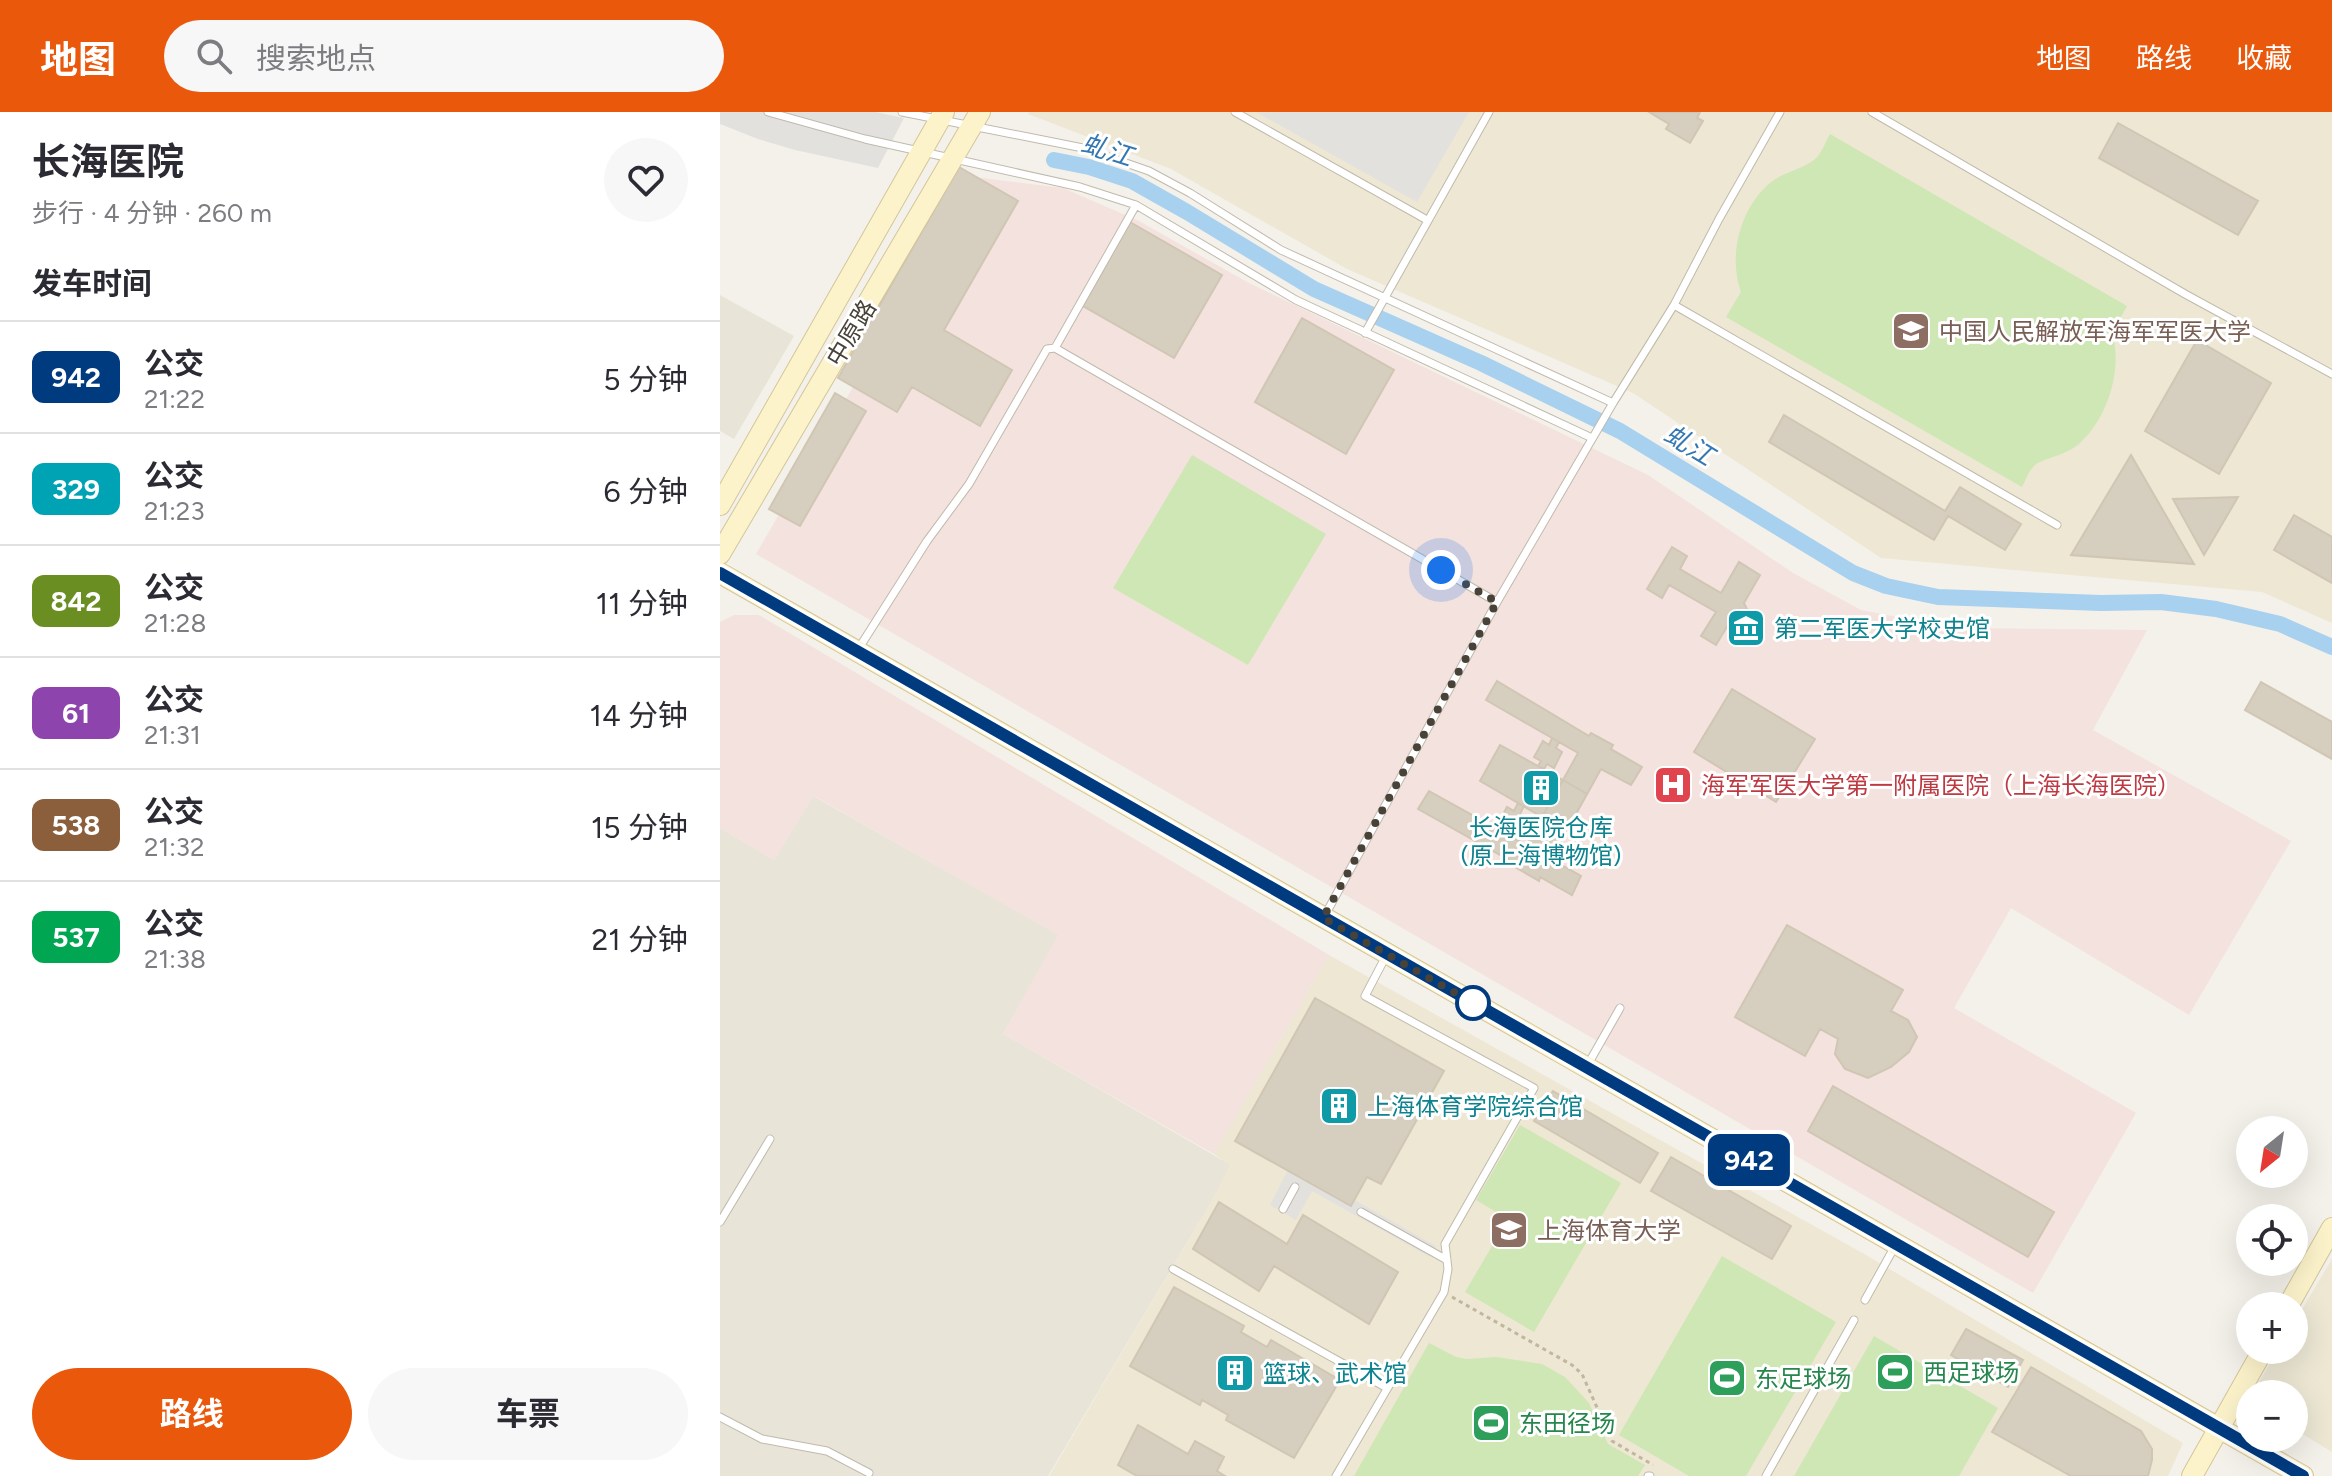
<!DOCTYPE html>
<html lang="zh">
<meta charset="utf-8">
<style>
body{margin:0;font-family:Figtree,"Noto Sans SC",sans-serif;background:#f7f7f7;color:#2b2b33;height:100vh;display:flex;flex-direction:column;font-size:30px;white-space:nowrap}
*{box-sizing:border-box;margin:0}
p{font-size:26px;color:#7c7c81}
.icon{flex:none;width:44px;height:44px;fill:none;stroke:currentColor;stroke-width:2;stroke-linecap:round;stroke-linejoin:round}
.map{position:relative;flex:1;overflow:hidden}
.side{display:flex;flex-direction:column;background:#fff;width:720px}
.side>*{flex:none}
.badge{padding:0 16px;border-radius:12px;font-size:28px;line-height:52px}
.needle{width:52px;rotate:210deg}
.tools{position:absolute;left:1516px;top:1004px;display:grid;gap:16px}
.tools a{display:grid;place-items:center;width:72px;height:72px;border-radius:50%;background:#fff;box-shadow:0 8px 32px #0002;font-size:40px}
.you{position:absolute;width:40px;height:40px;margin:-20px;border:6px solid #fff;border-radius:50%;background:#1a73e8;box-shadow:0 0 0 12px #1a73e833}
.map>.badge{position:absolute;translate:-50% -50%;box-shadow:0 0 0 4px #fff}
h2{padding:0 32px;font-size:30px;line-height:72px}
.round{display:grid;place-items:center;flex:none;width:84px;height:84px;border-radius:42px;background:#f7f7f7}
.overview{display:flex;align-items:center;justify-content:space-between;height:136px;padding:0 32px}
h1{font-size:38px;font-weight:700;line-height:60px}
.action{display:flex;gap:16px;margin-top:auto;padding:16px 32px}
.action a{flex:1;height:92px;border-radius:48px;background:#ea580c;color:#fff;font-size:32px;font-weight:700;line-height:92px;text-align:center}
.action a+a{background:#f7f7f7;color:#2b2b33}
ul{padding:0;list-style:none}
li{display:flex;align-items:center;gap:24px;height:112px;padding:0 32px;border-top:2px solid #e1e1e2}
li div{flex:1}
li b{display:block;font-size:30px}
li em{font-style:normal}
li .badge{min-width:88px;font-weight:700;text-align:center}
header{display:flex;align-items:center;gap:48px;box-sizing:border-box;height:112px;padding:0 40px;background:#ea580c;color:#fff}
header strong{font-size:38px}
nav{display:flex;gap:44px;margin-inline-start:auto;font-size:28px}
.search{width:560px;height:72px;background:#f7f7f7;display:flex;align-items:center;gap:20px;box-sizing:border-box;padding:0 28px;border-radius:44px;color:#7c7c81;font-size:30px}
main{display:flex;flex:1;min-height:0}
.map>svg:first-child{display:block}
.residential{fill:#e8e4d8}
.education{fill:#ede7d4}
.medical{fill:#f4e2de}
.green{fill:#cee7b4}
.parking{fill:#e3e1de}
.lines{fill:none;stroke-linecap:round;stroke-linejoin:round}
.canal{stroke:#a8d0ef;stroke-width:16}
.building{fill:#d6cebf;stroke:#d0c6b3;stroke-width:2}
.lane-casing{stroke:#c0baac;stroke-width:9}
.secondary-casing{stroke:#d3c69a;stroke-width:22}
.path{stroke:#c1b69e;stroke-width:3;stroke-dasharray:4 4;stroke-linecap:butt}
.lane{stroke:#fff;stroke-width:7}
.secondary{stroke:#fdf3cb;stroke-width:20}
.line-casing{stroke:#fff;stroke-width:18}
.line{stroke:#003b80;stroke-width:12}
.walk{stroke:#484238;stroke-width:8;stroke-dasharray:0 14.4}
.stop-dot{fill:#fff;stroke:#003b80;stroke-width:4}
.labels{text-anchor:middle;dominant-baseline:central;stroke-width:6;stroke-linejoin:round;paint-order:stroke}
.education-label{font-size:24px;fill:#785e54;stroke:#fff;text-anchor:start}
.street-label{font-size:24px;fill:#484238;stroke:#fff}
.culture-label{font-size:24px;fill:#0d838f;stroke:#fff;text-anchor:start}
.health-label{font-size:24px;fill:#be3a42;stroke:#fff;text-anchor:start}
.leisure-label{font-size:24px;fill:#27864d;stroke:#fff;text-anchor:start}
.water-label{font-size:26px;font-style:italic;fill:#3378b2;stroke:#fff}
</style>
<header>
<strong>地图</strong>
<div class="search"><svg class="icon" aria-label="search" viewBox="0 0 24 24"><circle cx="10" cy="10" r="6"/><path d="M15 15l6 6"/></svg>搜索地点</div>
<nav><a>地图</a><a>路线</a><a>收藏</a></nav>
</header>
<main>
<section class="side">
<div class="overview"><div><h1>长海医院</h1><p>步行 · 4 分钟 · 260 m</p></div><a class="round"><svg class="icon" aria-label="heart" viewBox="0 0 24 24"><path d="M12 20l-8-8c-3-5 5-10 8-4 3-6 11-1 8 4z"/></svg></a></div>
<h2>发车时间</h2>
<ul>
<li><span class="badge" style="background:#003b80;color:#fff">942</span><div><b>公交</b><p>21:22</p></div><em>5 分钟</em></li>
<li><span class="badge" style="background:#00a3b4;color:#fff">329</span><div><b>公交</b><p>21:23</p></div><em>6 分钟</em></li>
<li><span class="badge" style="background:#6b8e23;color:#fff">842</span><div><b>公交</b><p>21:28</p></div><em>11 分钟</em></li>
<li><span class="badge" style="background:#8e44ad;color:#fff">61</span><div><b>公交</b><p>21:31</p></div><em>14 分钟</em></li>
<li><span class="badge" style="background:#8b5e3c;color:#fff">538</span><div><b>公交</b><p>21:32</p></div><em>15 分钟</em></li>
<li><span class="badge" style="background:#00a651;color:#fff">537</span><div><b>公交</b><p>21:38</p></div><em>21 分钟</em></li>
</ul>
<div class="action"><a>路线</a><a>车票</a></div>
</section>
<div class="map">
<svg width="1612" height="1364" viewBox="0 0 1612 1364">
<rect width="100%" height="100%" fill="#f4f1ea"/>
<path class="residential" d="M0 183 74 224 14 327 0 319Z
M93 684 339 823 283 922 511 1053 489 1094 328 1364H0V716L54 748Z"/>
<path class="education" d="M309 0H1612V511L1542 480 1161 446 913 281 627 157 451 57 308 2Z
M609 843 1146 1143 1463 1331 1448 1364H329L489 1094 510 1053 494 1042Z
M1612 1147V1340L1574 1317V1282H1532L1558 1238H1574V1211Z"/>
<path class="medical" d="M255 65 343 76 419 109 527 170 928 363 1073 461 1141 498 1234 516 1427 518 1373 618 1571 729 1469 903 1291 796 1234 896 1416 1001 1313 1181 36 442Z
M14 503H39L609 843 494 1042 283 922 338 823 94 684 54 748 0 716V510Z"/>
<path class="green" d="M1110 22 1407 194 1392 221C1403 256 1388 306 1360 331 1347 343 1324 346 1315 353 1309 358 1305 369 1302 375L1006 205 1021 180C1008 144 1020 96 1050 71 1063 60 1083 57 1094 48 1101 43 1106 29 1110 22Z
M472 343 606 422 528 553 393 476Z
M800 1013 901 1071 814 1220 745 1180 788 1107 756 1088Z
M1002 1144 1116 1210 1026 1364H969L899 1323Z
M1154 1224 1278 1296 1239 1364H1074Z
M709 1231 736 1245 746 1247 776 1245 822 1252 845 1265 869 1291 888 1332 925 1353 918 1364H634Z"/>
<path class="parking" d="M0 0H155L184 6 158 56 75 38 38 27 0 12Z
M536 0H749L697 90Z
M571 1052 716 1134 710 1145 592 1079 576 1108 550 1093Z"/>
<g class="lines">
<path class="canal" d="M334 48 369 55 412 69 467 100 594 177 761 251 900 319 1133 461 1166 474 1218 485 1381 491 1441 490 1496 497 1560 512 1612 535"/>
</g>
<path class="building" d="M929 0H980L977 6 983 9 970 31 946 17 949 12Z
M1398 11 1538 89 1518 123 1379 46Z
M239 55 298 89 224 218 292 258 260 314 192 275 177 300 118 266Z
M410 110 502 163 454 246 363 194Z
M582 206 674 258 626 342 535 290Z
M1477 228 1551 271 1499 362 1425 319Z
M115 281 146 299 80 414 49 397Z
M1064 303 1225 399 1240 375 1301 412 1285 438 1228 404 1214 428 1049 330Z
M1411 343 1474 452 1351 443Z
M1518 385 1484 443 1453 387Z
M1574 403 1612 425V471L1554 438Z
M952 435 967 444 960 457 1001 481 1019 450 1040 463 1024 491 1031 506 1028 515 1018 519 1008 513 996 533 981 524 996 500 949 473 942 486 927 477Z
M777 569 869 624 871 621 893 633 891 637 922 655 911 673 881 657 831 747 861 764 852 783 820 765 819 769 795 755 796 752 698 697 709 679 806 733 822 705 760 669 780 633 843 668 858 641 766 588Z
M1541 570 1612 610V647L1525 598Z
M1012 577 1095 627 1056 690 974 640Z
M832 626 839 630 836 636 842 640 834 656 827 652 824 657 818 654 821 649 814 645 823 629 829 633Z
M843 668 867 682 847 718 822 705Z
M798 691 804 694 800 702 807 706 799 722 792 718 788 723 783 720 786 714 779 710 787 695 794 699Z
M1067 813 1183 878 1171 899 1188 908 1197 925 1189 940 1171 955 1148 966 1125 957 1115 942 1118 927 1100 917 1085 944 1015 905Z
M595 886 724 959 661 1072 647 1065 631 1094 515 1029Z
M1113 974 1334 1100 1308 1145 1088 1019Z
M833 979 938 1041 920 1071 814 1009Z
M951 1045 1071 1114 1052 1147 931 1079Z
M499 1090 567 1132 583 1103 678 1160 649 1212 554 1154 539 1179 473 1137Z
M454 1175 524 1214 521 1220 547 1235 551 1228 620 1268 574 1346 506 1308 508 1303 482 1288 480 1293 410 1254Z
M1246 1217 1303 1248 1288 1275 1231 1243Z
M1311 1255 1421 1319 1432 1337V1348L1428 1364H1351L1272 1320Z
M418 1313 468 1342 475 1329 504 1345 497 1359 505 1364H417L398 1353Z"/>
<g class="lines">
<defs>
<path id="lane" d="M48 0 145 27 360 75 416 93 576 188 872 326
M182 0 363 36 429 59 470 81 561 138 893 291
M515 0 707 108
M1152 0 1465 182 1612 262
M416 93 335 236 777 490
M954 193 1337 413
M645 221 769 0
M139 536 207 429 249 372 327 237 335 236
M604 805 777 490 893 291 954 193 999 107 1060 0
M867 954 900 896
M563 1097 575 1075
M641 1100 727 1148
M0 1110 50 1027
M453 1157 667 1276
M1145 1188 1175 1134
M0 1305 42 1327 107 1339 149 1361
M616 1364 724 1180 728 1157 725 1132 814 976 645 884 666 844
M928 1364H930
M1046 1364 1134 1208"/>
<path id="secondary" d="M0 393 224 0
M0 442 260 0
M0 461 1583 1364
M1568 1194 1612 1116
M1472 1364 1543 1238"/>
</defs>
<use href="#lane" class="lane-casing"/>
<use href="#secondary" class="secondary-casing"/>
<path class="path" d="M732 1185 852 1253 862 1262 892 1329 933 1353"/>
<use href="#lane" class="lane"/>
<use href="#secondary" class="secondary"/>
</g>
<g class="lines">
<defs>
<path id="line" d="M0 461 1583 1364"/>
</defs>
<use href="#line" class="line-casing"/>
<use href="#line" class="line"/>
<path class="walk" d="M721 458 777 490 603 806 753 891"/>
</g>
<defs>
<symbol id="university-square" viewBox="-11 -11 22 22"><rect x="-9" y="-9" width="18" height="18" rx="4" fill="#8d6e63" stroke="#fff"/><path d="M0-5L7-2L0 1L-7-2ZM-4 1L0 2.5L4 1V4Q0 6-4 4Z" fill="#fff"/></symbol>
<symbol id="museum-square" viewBox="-11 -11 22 22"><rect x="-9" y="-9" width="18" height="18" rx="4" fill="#0f9aa8" stroke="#fff"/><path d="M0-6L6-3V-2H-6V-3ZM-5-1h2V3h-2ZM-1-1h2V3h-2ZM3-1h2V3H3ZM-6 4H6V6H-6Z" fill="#fff"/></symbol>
<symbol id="hospital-square" viewBox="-11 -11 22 22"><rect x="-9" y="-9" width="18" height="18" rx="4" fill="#e0444e" stroke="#fff"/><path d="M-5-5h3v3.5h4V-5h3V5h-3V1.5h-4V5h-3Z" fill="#fff"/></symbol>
<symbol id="building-square" viewBox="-11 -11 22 22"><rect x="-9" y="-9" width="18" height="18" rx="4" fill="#0f9aa8" stroke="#fff"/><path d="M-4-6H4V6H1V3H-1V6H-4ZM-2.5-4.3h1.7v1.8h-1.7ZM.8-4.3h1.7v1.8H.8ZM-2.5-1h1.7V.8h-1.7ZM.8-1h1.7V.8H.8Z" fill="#fff"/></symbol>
<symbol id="stadium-square" viewBox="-11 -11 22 22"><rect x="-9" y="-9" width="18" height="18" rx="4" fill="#2e9e5b" stroke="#fff"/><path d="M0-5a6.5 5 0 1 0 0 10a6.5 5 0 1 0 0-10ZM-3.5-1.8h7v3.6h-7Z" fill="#fff"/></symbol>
</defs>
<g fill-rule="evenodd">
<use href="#university-square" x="1169" y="197" width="44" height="44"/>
<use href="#museum-square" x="1004" y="494" width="44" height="44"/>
<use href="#hospital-square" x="931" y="651" width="44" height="44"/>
<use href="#building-square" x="799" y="654" width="44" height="44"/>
<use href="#building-square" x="597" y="972" width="44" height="44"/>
<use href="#university-square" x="767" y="1096" width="44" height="44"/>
<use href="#stadium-square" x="1153" y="1238" width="44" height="44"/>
<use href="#building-square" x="493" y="1239" width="44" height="44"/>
<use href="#stadium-square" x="985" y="1244" width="44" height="44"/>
<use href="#stadium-square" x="749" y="1289" width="44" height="44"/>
</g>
<circle class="stop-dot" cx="753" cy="891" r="16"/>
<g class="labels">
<g class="education-label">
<text x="1219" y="219">中国人民解放军海军军医大学</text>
<text x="817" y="1118">上海体育大学</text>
</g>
<g class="street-label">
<text transform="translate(131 221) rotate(-59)">中原路</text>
</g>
<g class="culture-label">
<text x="1054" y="516">第二军医大学校史馆</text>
<text x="821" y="715" text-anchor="middle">长海医院仓库<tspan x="821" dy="28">(原上海博物馆)</tspan></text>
<text x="647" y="994">上海体育学院综合馆</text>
<text x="543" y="1261">篮球、武术馆</text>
</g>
<g class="health-label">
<text x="981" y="673">海军军医大学第一附属医院（上海长海医院）</text>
</g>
<g class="leisure-label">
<text x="1203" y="1260">西足球场</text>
<text x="1035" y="1266">东足球场</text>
<text x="799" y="1311">东田径场</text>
</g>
<g class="water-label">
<text transform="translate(387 38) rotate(17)">虬江</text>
<text transform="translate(969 333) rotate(31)">虬江</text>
</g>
</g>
</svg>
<div class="tools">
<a><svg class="needle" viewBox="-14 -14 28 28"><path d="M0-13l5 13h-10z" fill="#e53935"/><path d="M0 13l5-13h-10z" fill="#7c7c81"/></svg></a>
<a><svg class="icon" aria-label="locate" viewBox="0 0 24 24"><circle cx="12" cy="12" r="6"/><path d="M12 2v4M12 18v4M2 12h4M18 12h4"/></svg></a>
<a>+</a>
<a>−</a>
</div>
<div class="you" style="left:721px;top:458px"></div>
<b class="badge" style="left:1029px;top:1048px;background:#003b80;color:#fff">942</b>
</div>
</main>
